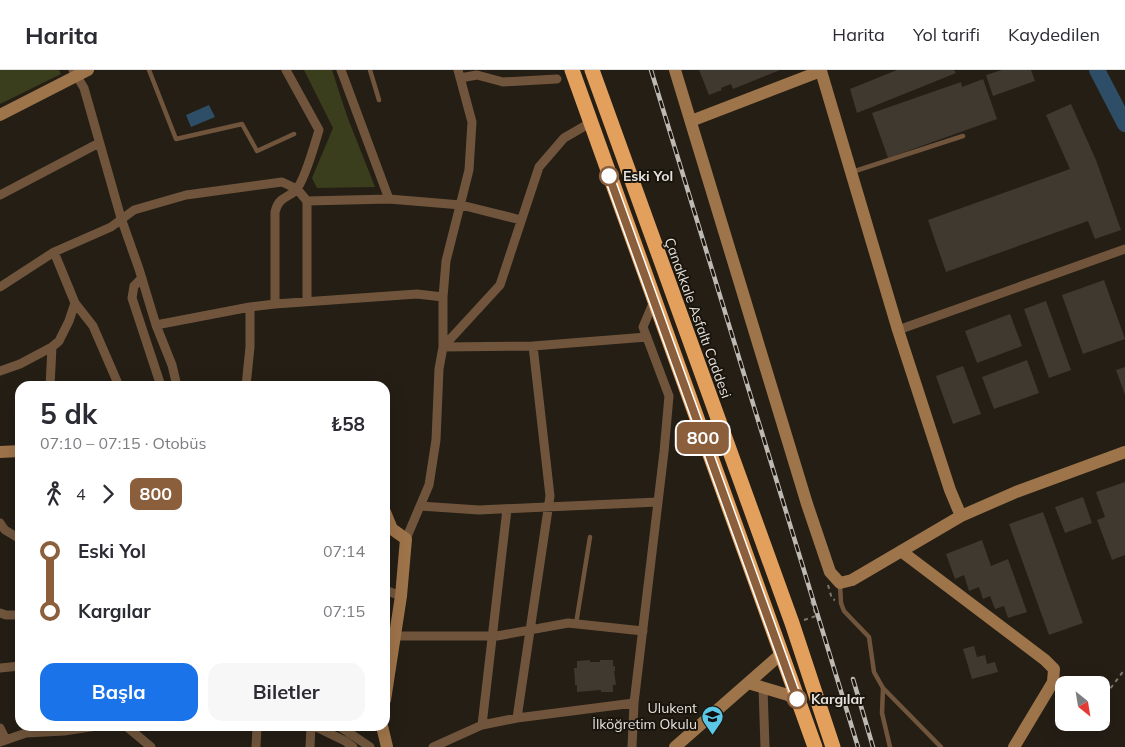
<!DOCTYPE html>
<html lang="tr">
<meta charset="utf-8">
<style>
body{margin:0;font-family:Mulish,sans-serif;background:#f7f7f7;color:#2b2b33;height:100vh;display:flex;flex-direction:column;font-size:19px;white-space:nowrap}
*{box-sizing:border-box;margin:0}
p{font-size:16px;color:#7c7c81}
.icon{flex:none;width:28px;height:28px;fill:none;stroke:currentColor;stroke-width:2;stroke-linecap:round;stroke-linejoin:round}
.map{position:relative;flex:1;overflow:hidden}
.details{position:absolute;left:15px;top:311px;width:375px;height:350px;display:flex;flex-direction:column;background:#fff;border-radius:15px;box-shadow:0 5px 20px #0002}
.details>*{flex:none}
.badge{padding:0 10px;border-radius:8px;font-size:18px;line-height:32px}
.needle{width:32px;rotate:150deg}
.fabs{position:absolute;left:1055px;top:606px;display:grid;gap:10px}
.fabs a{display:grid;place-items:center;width:55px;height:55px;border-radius:10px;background:#fff;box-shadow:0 5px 20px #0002;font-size:25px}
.map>.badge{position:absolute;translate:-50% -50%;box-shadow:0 0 0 2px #fff}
.legs{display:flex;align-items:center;gap:8px;height:55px;padding:0 25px;font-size:16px}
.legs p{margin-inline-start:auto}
.headline{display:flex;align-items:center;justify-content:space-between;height:85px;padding:0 25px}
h1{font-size:28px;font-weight:700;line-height:38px}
.button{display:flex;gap:10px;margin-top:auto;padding:10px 25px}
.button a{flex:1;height:58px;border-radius:15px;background:#1a73e8;color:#fff;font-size:20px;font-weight:700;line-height:58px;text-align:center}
.button a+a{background:#f7f7f7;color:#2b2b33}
ul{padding:0 25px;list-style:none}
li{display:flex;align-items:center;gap:18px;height:60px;font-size:19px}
li i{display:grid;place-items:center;width:8px;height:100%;margin:0 6px;background:currentColor}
li i::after{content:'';width:12px;height:12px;margin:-6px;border:4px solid;border-radius:50%;background:#fff}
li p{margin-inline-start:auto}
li:first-child i{background:linear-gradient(#0000 50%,currentColor 0)}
li:last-child i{background:linear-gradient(currentColor 50%,#0000 0)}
header{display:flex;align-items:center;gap:30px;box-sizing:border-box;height:70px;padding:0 25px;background:#fff;border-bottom:1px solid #e1e1e2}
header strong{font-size:24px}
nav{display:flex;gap:28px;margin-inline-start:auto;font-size:18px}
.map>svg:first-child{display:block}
.green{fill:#3a3e1c}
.water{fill:#2e4e67}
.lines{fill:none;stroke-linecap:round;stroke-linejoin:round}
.river{stroke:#2e4e67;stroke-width:16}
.building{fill:#3f3930}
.path{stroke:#7d7770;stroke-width:2;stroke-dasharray:4 4;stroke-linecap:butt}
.lane{stroke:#70553c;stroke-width:4.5}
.street{stroke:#70553c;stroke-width:9}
.secondary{stroke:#9e744a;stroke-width:12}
.highway{stroke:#e3a05d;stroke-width:15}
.rail-casing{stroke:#bdb9b3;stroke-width:4.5}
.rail{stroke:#1a150c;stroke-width:2.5;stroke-dasharray:8;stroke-linecap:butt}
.line-1-casing{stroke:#fff;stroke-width:11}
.line-1{stroke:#8b5e3c;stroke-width:8}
.stop-1-dot{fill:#fff;stroke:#8b5e3c;stroke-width:2.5}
.labels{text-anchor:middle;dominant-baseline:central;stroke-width:4;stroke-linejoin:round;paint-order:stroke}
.stop-label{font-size:14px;font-weight:bold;fill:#e6e2dd;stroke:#1a150c;text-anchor:start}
.street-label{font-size:14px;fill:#e6e2dd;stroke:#1a150c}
.poi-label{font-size:14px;fill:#e6e2dd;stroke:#1a150c;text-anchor:end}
</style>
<header>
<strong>Harita</strong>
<nav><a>Harita</a><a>Yol tarifi</a><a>Kaydedilen</a></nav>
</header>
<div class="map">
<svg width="1125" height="677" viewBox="0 0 1125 677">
<rect width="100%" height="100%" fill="#241e15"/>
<path class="green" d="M0 0H59L61 4 0 34Z
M304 0H332L347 46 375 117 317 118 312 108 333 58Z"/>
<path class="water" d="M209 35 215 47 191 57 186 45Z"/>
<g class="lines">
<path class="river" d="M1097 0 1125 54"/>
</g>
<path class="building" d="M699 0H780L733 19 731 14 721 18 722 20 709 25Z
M897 0H954L956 3 857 43 850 19Z
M1002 0H1031L1035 11 993 26 986 5Z
M983 9 997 49 888 88 872 43 961 12 962 17Z
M1071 34 1096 90 1121 160 1095 169 1088 151 946 202 928 150 1070 99 1046 45Z
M1104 210 1125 269 1083 284 1062 225Z
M1046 231 1071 300 1049 308 1024 239Z
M1010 244 1022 276 977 293 965 261Z
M1027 290 1039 323 994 339 982 307Z
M963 296 981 344 953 354 936 306Z
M1125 297V325L1116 300Z
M1125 412V485L1112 490 1097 450 1105 447 1096 422Z
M1083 427 1092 453 1065 463 1055 437Z
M1043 442 1083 553 1049 565 1009 454Z
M982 470 991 496 1008 489 1027 542 1008 548 1004 536 995 539 990 526 983 529 979 517 969 521 964 505 955 509 946 484Z
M974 576 977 587 985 585 987 594 995 592 998 602 972 609 963 579Z
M590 590V592H600V590H613V596H615V601H614L616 615H613V622H601V620L577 622V615H575V611L574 598H577V591Z"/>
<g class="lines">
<path class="path" d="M828 515 832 529 835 530
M804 550 816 546 811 531
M1101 631 1125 599"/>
<path class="lane" d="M149 0 176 69 242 54 257 81 294 64
M370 0 379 30
M852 102 963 66
M840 515 841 533 844 541 869 567 874 602 883 618 941 677
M576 554 590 467
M883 618 882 643 890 677"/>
<path class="street" d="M73 0 84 18 121 148 139 199 156 255 172 295 177 316
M341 0 389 129
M458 0 472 52 469 100 446 191 443 227V277L533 276 647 267
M460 8 477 5 503 12 557 9
M0 125 99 73
M307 131V231
M142 208 134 216 132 228 161 316
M0 217 54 182 111 157 134 140 186 125 282 112 297 119 307 131 389 129 461 135 521 150
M75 233 93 256 119 316
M275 234V142C279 126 287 129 296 120 305 110 315 73 319 60L286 0
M156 255 250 237 275 234 417 224 443 227
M898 260 1125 179
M0 301 20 294 52 277 59 271 69 251 75 233 54 182
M50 316 52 277
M246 316 250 277V237
M420 436 479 440 658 432
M0 453 5 460 20 469
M406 469 429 415 436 370 439 299 443 277 500 215 539 97 564 68 590 53
M385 520 401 526
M0 543 6 545H20
M394 566H497L568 553 643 561
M0 598 20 596
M763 618 765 677
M517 648 550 426 533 276
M482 655 507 439
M126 656 151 677
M314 656 345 671 353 677
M339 656 370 677
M0 658 6 670
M0 672 26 663 64 661 97 656
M256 677 257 656
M310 677 311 656
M433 677 482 655 517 648 634 633
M632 677 634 633 664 382 669 326 643 257 654 231"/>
<path class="secondary" d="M675 0 807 434 830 502 840 513 852 510 961 446 1016 422 1125 382
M0 45 88 0
M691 51 821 1 898 260 950 420 961 446
M0 382 20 381
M385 442 392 459 406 469 401 526 385 630
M901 481 1045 590 1054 599 1053 612 1014 677
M748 613 788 625 799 633
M382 656 387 677
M675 677 781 584"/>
<path class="highway" d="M572 0 815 677
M592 0 792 553 833 677"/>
<defs>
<path id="rail" d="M651 0 858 677
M853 609 873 677"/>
</defs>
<use href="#rail" class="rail-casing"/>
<use href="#rail" class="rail"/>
</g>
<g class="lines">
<defs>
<path id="line-1" d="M609 106 797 629"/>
</defs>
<use href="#line-1" class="line-1-casing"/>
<use href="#line-1" class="line-1"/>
</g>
<defs>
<symbol id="school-pin" viewBox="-11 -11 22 30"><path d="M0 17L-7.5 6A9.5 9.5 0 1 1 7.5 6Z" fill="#5ac8e6" stroke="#1a150c"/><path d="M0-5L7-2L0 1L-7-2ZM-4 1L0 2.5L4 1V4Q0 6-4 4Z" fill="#111"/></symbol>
</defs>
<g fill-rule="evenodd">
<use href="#school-pin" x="700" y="634" width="25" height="34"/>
</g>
<g class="stop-1-dot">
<circle cx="609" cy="106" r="9"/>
<circle cx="797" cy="629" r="9"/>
</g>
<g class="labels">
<g class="stop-label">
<text x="623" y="106">Eski Yol</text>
<text x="811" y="629">Kargılar</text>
</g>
<g class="street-label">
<text transform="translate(698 248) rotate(70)">Çanakkale Asfaltı Caddesi</text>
</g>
<g class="poi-label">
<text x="697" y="638">Ulukent<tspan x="697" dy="16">İlköğretim Okulu</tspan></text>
</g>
</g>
</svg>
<div class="fabs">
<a><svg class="needle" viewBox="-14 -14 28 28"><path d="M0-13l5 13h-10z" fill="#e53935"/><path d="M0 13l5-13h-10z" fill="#7c7c81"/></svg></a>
</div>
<b class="badge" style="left:703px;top:368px;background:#8b5e3c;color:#fff">800</b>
<section class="details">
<div class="headline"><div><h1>5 dk</h1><p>07:10 – 07:15 · Otobüs</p></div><b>₺58</b></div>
<div class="legs"><svg class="icon" aria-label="walk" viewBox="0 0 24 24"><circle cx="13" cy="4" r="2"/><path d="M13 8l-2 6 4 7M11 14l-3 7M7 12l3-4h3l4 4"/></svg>4<svg class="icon" aria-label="forward" viewBox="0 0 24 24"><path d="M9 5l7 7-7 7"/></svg><b class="badge" style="background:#8b5e3c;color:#fff">800</b></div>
<ul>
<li><i style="color:#8b5e3c"></i><b>Eski Yol</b><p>07:14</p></li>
<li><i style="color:#8b5e3c"></i><b>Kargılar</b><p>07:15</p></li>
</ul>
<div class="button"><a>Başla</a><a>Biletler</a></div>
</section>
</div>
